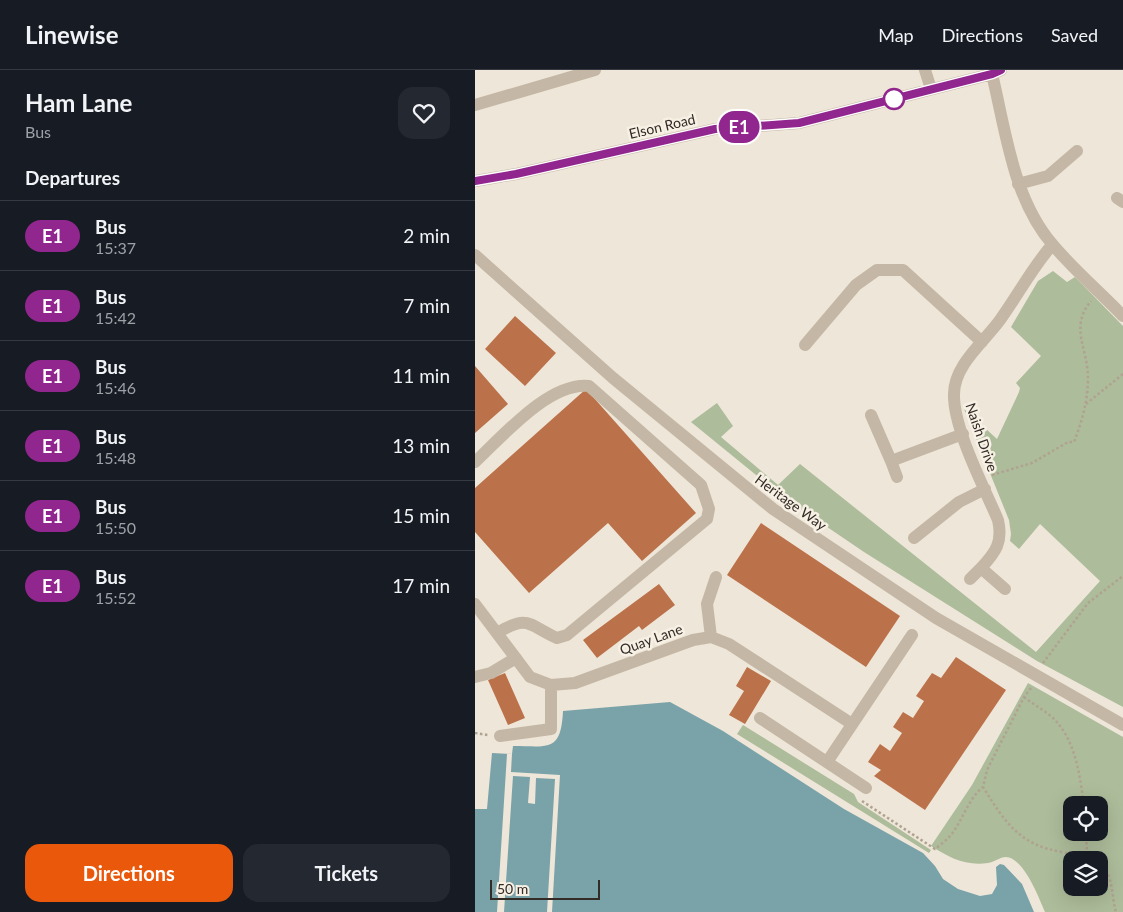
<!DOCTYPE html>
<style>
body{margin:0;font-family:Lato,sans-serif;background:#242831;color:#f1f3f6;height:100vh;display:flex;flex-direction:column;font-size:19px;white-space:nowrap}
*{box-sizing:border-box;margin:0}
p{font-size:16px;color:#9ea1a6}
.icon{flex:none;width:28px;height:28px;fill:none;stroke:currentColor;stroke-width:2;stroke-linecap:round;stroke-linejoin:round}
.map{position:relative;flex:1;overflow:hidden}
.side{display:flex;flex-direction:column;background:#171b24;width:475px}
.side>*{flex:none}
.badge{padding:0 10px;border-radius:16px;font-size:18px;line-height:32px}
.tools{position:absolute;left:588px;top:726px;display:grid;gap:10px}
.tools a{display:grid;place-items:center;width:45px;height:45px;border-radius:10px;background:#171b24;box-shadow:0 5px 20px #0002;font-size:25px}
.scale{position:absolute;left:15px;bottom:12px;width:110px;box-sizing:border-box;padding-left:5px;border:2px solid #322b26;border-top:0;font-size:14px;line-height:18px;white-space:nowrap;color:#322b26;-webkit-text-stroke:4px #f7f0e4;paint-order:stroke}
.map>.badge{position:absolute;translate:-50% -50%;box-shadow:0 0 0 2px #fff}
h2{padding:0 25px;font-size:19px;line-height:45px}
.round{display:grid;place-items:center;flex:none;width:52px;height:52px;border-radius:15px;background:#242831}
.headline{display:flex;align-items:center;justify-content:space-between;height:85px;padding:0 25px}
h1{font-size:24px;font-weight:700;line-height:38px}
.button{display:flex;gap:10px;margin-top:auto;padding:10px 25px}
.button a{flex:1;height:58px;border-radius:15px;background:#ea580c;color:#fff;font-size:20px;font-weight:700;line-height:58px;text-align:center}
.button a+a{background:#242831;color:#f1f3f6}
ul{padding:0;list-style:none}
li{display:flex;align-items:center;gap:15px;height:70px;padding:0 25px;border-top:1px solid #363941}
li div{flex:1}
li b{display:block;font-size:19px}
li em{font-style:normal}
li .badge{min-width:55px;font-weight:700;text-align:center}
header{display:flex;align-items:center;gap:30px;box-sizing:border-box;height:70px;padding:0 25px;background:#171b24;border-bottom:1px solid #363941}
header strong{font-size:24px}
nav{display:flex;gap:28px;margin-inline-start:auto;font-size:18px}
main{display:flex;flex:1;min-height:0}
.map>svg:first-child{display:block}
.green{fill:#adbc9a;fill-rule:evenodd}
.water{fill:#7aa2a9}
.pier{fill:#eee6d8}
.building{fill:#bb7149}
.lines{fill:none;stroke-linecap:round;stroke-linejoin:round}
.path{stroke:#b0a290;stroke-width:2.5;stroke-dasharray:2.5 2.5;stroke-linecap:butt}
.minor{stroke:#c5b7a5;stroke-width:12}
.line-casing{stroke:#fff;stroke-width:11}
.line{stroke:#91268e;stroke-width:8}
.stop-dot{fill:#fff;stroke:#91268e;stroke-width:2.5}
.labels{text-anchor:middle;dominant-baseline:central;stroke-width:5;stroke-linejoin:round;paint-order:stroke}
.street-label{font-size:14px;fill:#322b26;stroke:#f7f0e4}
</style>
<header>
<strong>Linewise</strong>
<nav><a>Map</a><a>Directions</a><a>Saved</a></nav>
</header>
<main>
<section class="side">
<div class="headline"><div><h1>Ham Lane</h1><p>Bus</p></div><a class="round"><svg class="icon" aria-label="heart" viewBox="0 0 24 24"><path d="M12 20l-8-8c-3-5 5-10 8-4 3-6 11-1 8 4z"/></svg></a></div>
<h2>Departures</h2>
<ul>
<li><span class="badge" style="background:#91268e;color:#fff">E1</span><div><b>Bus</b><p>15:37</p></div><em>2 min</em></li>
<li><span class="badge" style="background:#91268e;color:#fff">E1</span><div><b>Bus</b><p>15:42</p></div><em>7 min</em></li>
<li><span class="badge" style="background:#91268e;color:#fff">E1</span><div><b>Bus</b><p>15:46</p></div><em>11 min</em></li>
<li><span class="badge" style="background:#91268e;color:#fff">E1</span><div><b>Bus</b><p>15:48</p></div><em>13 min</em></li>
<li><span class="badge" style="background:#91268e;color:#fff">E1</span><div><b>Bus</b><p>15:50</p></div><em>15 min</em></li>
<li><span class="badge" style="background:#91268e;color:#fff">E1</span><div><b>Bus</b><p>15:52</p></div><em>17 min</em></li>
</ul>
<div class="button"><a>Directions</a><a>Tickets</a></div>
</section>
<div class="map">
<svg width="648" height="842" viewBox="0 0 648 842">
<rect width="100%" height="100%" fill="#eee6d8"/>
<path class="green" d="M578 201 592 212 600 207 648 256V637L562 591 389 482 308 427 216 352 242 333 258 356 246 367 303 415 325 394 561 582 625 511 565 454 544 479 535 471 536 464 534 450 489 339 522 369 544 322 545 318 541 313 566 286 536 257 563 211Z
M553 613 648 667V842H570C564 828 549 788 531 787 525 787 519 792 513 793 490 796 475 788 456 776L497 715ZM596 735H624V762H596ZM596 790H624V818H596Z
M268 655 379 724 383 732 456 780 454 783 262 664Z"/>
<path class="water" d="M195 632 248 661 369 739 448 783 460 796 468 809 483 819 505 826 517 824 522 815 521 797 525 794 529 795 547 814 559 842H0V739H12L17 683 37 684 38 676C73 676 86 683 88 641Z"/>
<path class="pier" d="M32 684H37L36 702 85 705 77 842H72L80 709 61 708 60 734 53 733 55 707 38 706 29 842H22Z"/>
<path class="building" d="M40 246 81 283 50 316 10 279Z
M0 296 33 334 0 363Z
M111 319 221 443 167 491 133 453 54 523 0 462V418Z
M286 453 425 546 391 597 252 505Z
M184 514 200 535 167 560 164 556 122 588 108 570Z
M481 587 531 620 450 740 399 706 406 700 393 692 405 674 415 681 427 663 418 657 428 642 438 648 449 631 441 626 457 603 466 608Z
M272 597 296 611 270 654 254 645 269 621 261 616Z
M30 603 50 648 33 655 13 610Z"/>
<g class="lines">
<path class="path" d="M611 334 648 304
M517 405 557 393 593 372H599C607 351 613 331 613 308 613 279 594 257 616 231
M568 593 613 533 648 506
M556 618 549 627 512 700 508 717C530 752 544 775 587 782 600 785 609 782 620 790
M549 627C559 635 571 641 580 650 601 672 605 707 609 735
M0 663 13 665
M387 731 460 779C465 775 471 771 475 766 488 751 492 730 508 717
M611 762 612 783
M624 793C639 803 636 826 641 842"/>
<path class="minor" d="M450 0 456 19
M517 4C531 62 538 129 578 175 599 200 625 222 648 246
M0 35 120 0
M0 111 41 104 240 59 324 53 517 4 526 0
M543 114 573 106 602 81
M642 128 648 132
M0 185 138 308 298 439 461 548 648 655
M330 275 381 215 402 200H428L507 272
M396 345 416 391 488 364
M416 391 422 407
M0 392C28 366 74 312 114 316L226 415 234 439 232 449 92 565 82 568C53 555 54 544 22 563
M439 468 484 432 510 419
M495 509 506 498
M530 519 506 498C521 482 528 472 523 450 509 417 478 358 479 324 479 295 509 272 525 250 543 225 557 198 577 175
M0 534 55 607 76 615 100 613 218 570 236 567 254 574 377 654
M236 567 232 534 241 507
M0 607 16 603 41 588
M285 648 391 718
M25 666 76 659V615
M352 692 437 565"/>
</g>
<g class="lines">
<defs>
<path id="line" d="M0 111 41 104 240 59 324 53 517 4 526 0"/>
</defs>
<use href="#line" class="line-casing"/>
<use href="#line" class="line"/>
</g>
<circle class="stop-dot" cx="419" cy="29" r="10"/>
<g class="labels">
<g class="street-label">
<text transform="translate(187 56) rotate(-13)">Elson Road</text>
<text transform="translate(507 367) rotate(71)">Naish Drive</text>
<text transform="translate(316 432) rotate(36)">Heritage Way</text>
<text transform="translate(176 569) rotate(-20)">Quay Lane</text>
</g>
</g>
</svg>
<div class="tools">
<a><svg class="icon" aria-label="locate" viewBox="0 0 24 24"><circle cx="12" cy="12" r="6"/><path d="M12 2v4M12 18v4M2 12h4M18 12h4"/></svg></a>
<a><svg class="icon" aria-label="layers" viewBox="0 0 24 24"><path d="M12 4l9 5-9 5-9-5zM3 14l9 5 9-5"/></svg></a>
</div>
<div class="scale">50 m</div>
<b class="badge" style="left:264px;top:57px;background:#91268e;color:#fff">E1</b>
</div>
</main>
